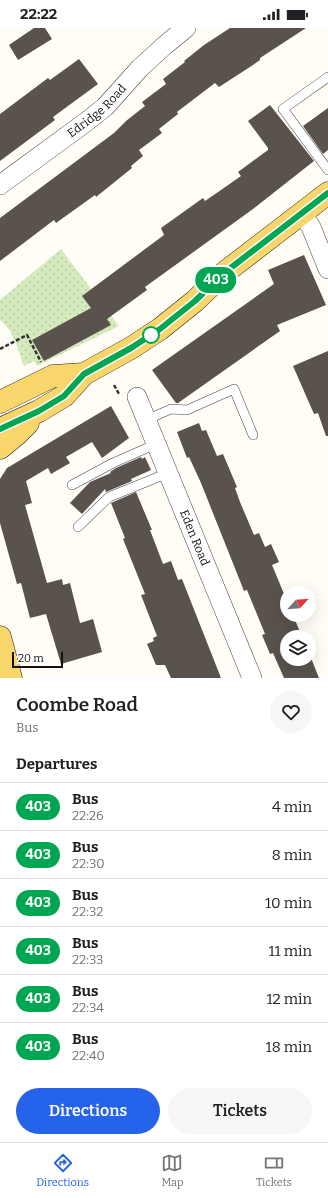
<!DOCTYPE html>
<style>
body{margin:0;font-family:Bitter,serif;background:#f6f6f6;color:#202124;height:100vh;display:flex;flex-direction:column;font-size:15px;white-space:nowrap}
*{box-sizing:border-box;margin:0}
p{font-size:13px;color:#757577}
.icon{flex:none;width:22px;height:22px;fill:none;stroke:currentColor;stroke-width:2;stroke-linecap:round;stroke-linejoin:round}
.map{position:relative;height:650px;overflow:hidden}
.side{display:flex;flex-direction:column;background:#fff;flex:1}
.side>*{flex:none}
.badge{padding:0 8px;border-radius:13px;font-size:14px;line-height:26px}
.needle{width:26px;rotate:64deg}
.fabs{position:absolute;left:280px;top:558px;display:grid;gap:8px}
.fabs a{display:grid;place-items:center;width:36px;height:36px;border-radius:50%;background:#fff;box-shadow:0 4px 16px #0002;font-size:20px}
.scale{position:absolute;left:12px;bottom:10px;width:51px;box-sizing:border-box;padding-left:4px;border:2px solid #111;border-top:0;font-size:11px;line-height:14px;white-space:nowrap;color:#111;-webkit-text-stroke:3px #fff;paint-order:stroke}
.map>.badge{position:absolute;translate:-50% -50%;box-shadow:0 0 0 2px #fff}
h2{padding:0 16px;font-size:15px;line-height:36px}
.round{display:grid;place-items:center;flex:none;width:42px;height:42px;border-radius:21px;background:#f6f6f6}
.headline{display:flex;align-items:center;justify-content:space-between;height:68px;padding:0 16px}
h1{font-size:19px;font-weight:600;line-height:30px}
.cta{display:flex;gap:8px;margin-top:auto;padding:8px 16px}
.cta a{flex:1;height:46px;border-radius:24px;background:#2563eb;color:#fff;font-size:16px;font-weight:600;line-height:46px;text-align:center}
.cta a+a{background:#f6f6f6;color:#202124}
ul{padding:0;list-style:none}
li{display:flex;align-items:center;gap:12px;height:48px;padding:0 16px;border-top:1px solid #e0e0e0}
li div{flex:1}
li b{display:block;font-size:15px}
li em{font-style:normal}
li .badge{min-width:44px;font-weight:700;text-align:center}
.status{display:flex;justify-content:space-between;align-items:center;height:28px;padding:0 20px;background:#fff;direction:ltr}
.status svg{height:11px;fill:currentColor}
.dock{display:flex;justify-content:space-around;align-items:center;height:56px;border-top:1px solid #e0e0e0;background:#fff;font-size:11px;color:#757577}
.dock a{display:grid;justify-items:center;gap:2px}
.dock .current{color:#2563eb}
.map>svg:first-child{display:block}
.grass{fill:url(#grass-dots)}
.building{fill:#5a524d}
.lines{fill:none;stroke-linecap:round;stroke-linejoin:round}
.service-casing{stroke:#444;stroke-width:10}
.minor-casing{stroke:#444;stroke-width:20}
.primary-casing{stroke:#222;stroke-width:23}
.path{stroke:#333;stroke-width:2.5;stroke-dasharray:4 2;stroke-linecap:butt}
.service{stroke:#fff;stroke-width:9}
.minor{stroke:#fff;stroke-width:19}
.primary{stroke:#f9d66b;stroke-width:22}
.line-casing{stroke:#fff;stroke-width:9}
.line{stroke:#00a651;stroke-width:6}
.stop-dot{fill:#fff;stroke:#00a651;stroke-width:2}
.labels{text-anchor:middle;dominant-baseline:central;stroke-width:4;stroke-linejoin:round;paint-order:stroke}
.street-label{font-size:12px;fill:#111;stroke:#fff}
</style>
<div class="status"><b>22:22</b><svg viewBox="0 0 49 12"><path d="M0 12V9h3v3zM5 12V6h3v6zM10 12V3h3v9zM15 12V0h3v12zM26 1h20v11H26zM47 4h2v5h-2z"/></svg></div>
<div class="map">
<svg width="328" height="650" viewBox="0 0 328 650">
<defs>
<pattern id="grass-dots" width="8" height="8" patternUnits="userSpaceOnUse"><rect width="8" height="8" fill="#d5ebbd"/><path d="M2 2h.1M6 6h.1" fill="none" stroke="#b6c8a1" stroke-width="1.8" stroke-linecap="round"/></pattern>
</defs>
<rect width="100%" height="100%" fill="#fffdf5"/>
<path class="grass" d="M61 221 119 298 37 338 34 333 24 338C18 322 14 303 0 292V272Z"/>
<path class="building" d="M34 0H45L52 11 18 32 9 17Z
M230 0H306L260 30V32L253 37 219 59 215 55 194 71 177 84 178 86 159 101 162 105 139 122 143 128 131 138 132 140 96 169 95 167 56 195 54 192 0 233V190L114 105 126 93 145 78 142 74 166 56 163 51 185 34 184 33 204 17Z
M79 31 98 56 53 89 55 92 0 133V86L48 50 50 52Z
M270 77 314 133 253 181 145 259 147 262 107 291 111 297 44 333 32 312 91 280 82 268 164 207 161 200 203 170 205 173 221 162 241 148 238 144 268 122V120L248 93Z
M328 80V122L323 126 303 98Z
M304 227 326 277 277 297 280 303 178 375H176L152 342 274 256 268 242Z
M328 323V408H326L318 385 314 386 293 338Z
M111 378 129 410 102 430 92 414 66 429 70 435 51 446 48 440 26 453 32 475 25 477 47 555 62 551 63 557 70 555 80 595 93 591 102 624 61 636 46 586 30 590 21 555 17 556 0 495V451L7 440Z
M199 395 202 403 206 402 217 428 223 426 237 459 235 460 240 474 254 507 259 505 265 519 271 516 279 534 272 537 287 573V587H293L302 609H287V631H309V625L319 650H284L273 625 270 626 262 607 265 606 247 562 244 563 201 455 189 429 187 430 177 404Z
M141 429 142 431 145 429 151 442 131 451 132 453 106 464 105 461 82 486 70 475 90 454 111 445 110 444 116 440Z
M136 464 152 502H150L163 536 171 533 178 552 182 551 221 650H171L165 637H156L147 616 154 613 153 610 157 608 141 567 145 566 123 511 125 510 111 475Z"/>
<g class="lines">
<defs>
<path id="service" d="M328 49 283 81 328 142
M146 392 171 381 187 382 234 361 253 407
M72 457 113 435 156 416
M78 499 109 469 168 445"/>
<g id="minor">
<path id="s1" d="M0 157 86 94 105 79 140 40 164 18 186 0"/>
<path d="M301 185 311 199 328 241"/>
<path id="s2" d="M137 369 252 650"/>
</g>
<path id="primary" d="M0 374 53 348 84 346
M0 401 39 383 64 368 84 346 131 320 160 301 195 273 224 245 328 165
M0 420 17 406 28 395
M0 609 11 650"/>
</defs>
<use href="#service" class="service-casing"/>
<use href="#minor" class="minor-casing"/>
<use href="#primary" class="primary-casing"/>
<path class="path" d="M0 321 27 307 41 334
M114 357 119 366"/>
<use href="#service" class="service"/>
<use href="#minor" class="minor"/>
<use href="#primary" class="primary"/>
</g>
<g class="lines">
<defs>
<path id="line" d="M0 401 39 383 64 368 84 346 131 320 160 301 195 273 224 245 328 165"/>
</defs>
<use href="#line" class="line-casing"/>
<use href="#line" class="line"/>
</g>
<circle class="stop-dot" cx="151" cy="307" r="8"/>
<g class="labels">
<g class="street-label">
<text stroke="none"><textPath href="#s1" startOffset="122">Edridge Road</textPath></text>
<text stroke="none"><textPath href="#s2" startOffset="152">Eden Road</textPath></text>
</g>
</g>
</svg>
<div class="fabs">
<a><svg class="needle" viewBox="-14 -14 28 28"><path d="M0-13l5 13h-10z" fill="#e53935"/><path d="M0 13l5-13h-10z" fill="#757577"/></svg></a>
<a><svg class="icon" aria-label="layers" viewBox="0 0 24 24"><path d="M12 4l9 5-9 5-9-5zM3 14l9 5 9-5"/></svg></a>
</div>
<div class="scale">20 m</div>
<b class="badge" style="left:216px;top:252px;background:#00a651;color:#fff">403</b>
</div>
<section class="side">
<div class="headline"><div><h1>Coombe Road</h1><p>Bus</p></div><a class="round"><svg class="icon" aria-label="heart" viewBox="0 0 24 24"><path d="M12 20l-8-8c-3-5 5-10 8-4 3-6 11-1 8 4z"/></svg></a></div>
<h2>Departures</h2>
<ul>
<li><span class="badge" style="background:#00a651;color:#fff">403</span><div><b>Bus</b><p>22:26</p></div><em>4 min</em></li>
<li><span class="badge" style="background:#00a651;color:#fff">403</span><div><b>Bus</b><p>22:30</p></div><em>8 min</em></li>
<li><span class="badge" style="background:#00a651;color:#fff">403</span><div><b>Bus</b><p>22:32</p></div><em>10 min</em></li>
<li><span class="badge" style="background:#00a651;color:#fff">403</span><div><b>Bus</b><p>22:33</p></div><em>11 min</em></li>
<li><span class="badge" style="background:#00a651;color:#fff">403</span><div><b>Bus</b><p>22:34</p></div><em>12 min</em></li>
<li><span class="badge" style="background:#00a651;color:#fff">403</span><div><b>Bus</b><p>22:40</p></div><em>18 min</em></li>
</ul>
<div class="cta"><a>Directions</a><a>Tickets</a></div>
</section>
<nav class="dock">
<a class="current"><svg class="icon" aria-label="directions" viewBox="0 0 24 24"><path d="M12 3l9 9-9 9-9-9zM9 14v-3h6M13 9l2 2-2 2"/></svg>Directions</a>
<a><svg class="icon" aria-label="map" viewBox="0 0 24 24"><path d="M3 6l6-2 6 2 6-2v14l-6 2-6-2-6 2zM9 4v14M15 6v14"/></svg>Map</a>
<a><svg class="icon" aria-label="tickets" viewBox="0 0 24 24"><path d="M3 7h18v10H3zM15 7v10"/></svg>Tickets</a>
</nav>
